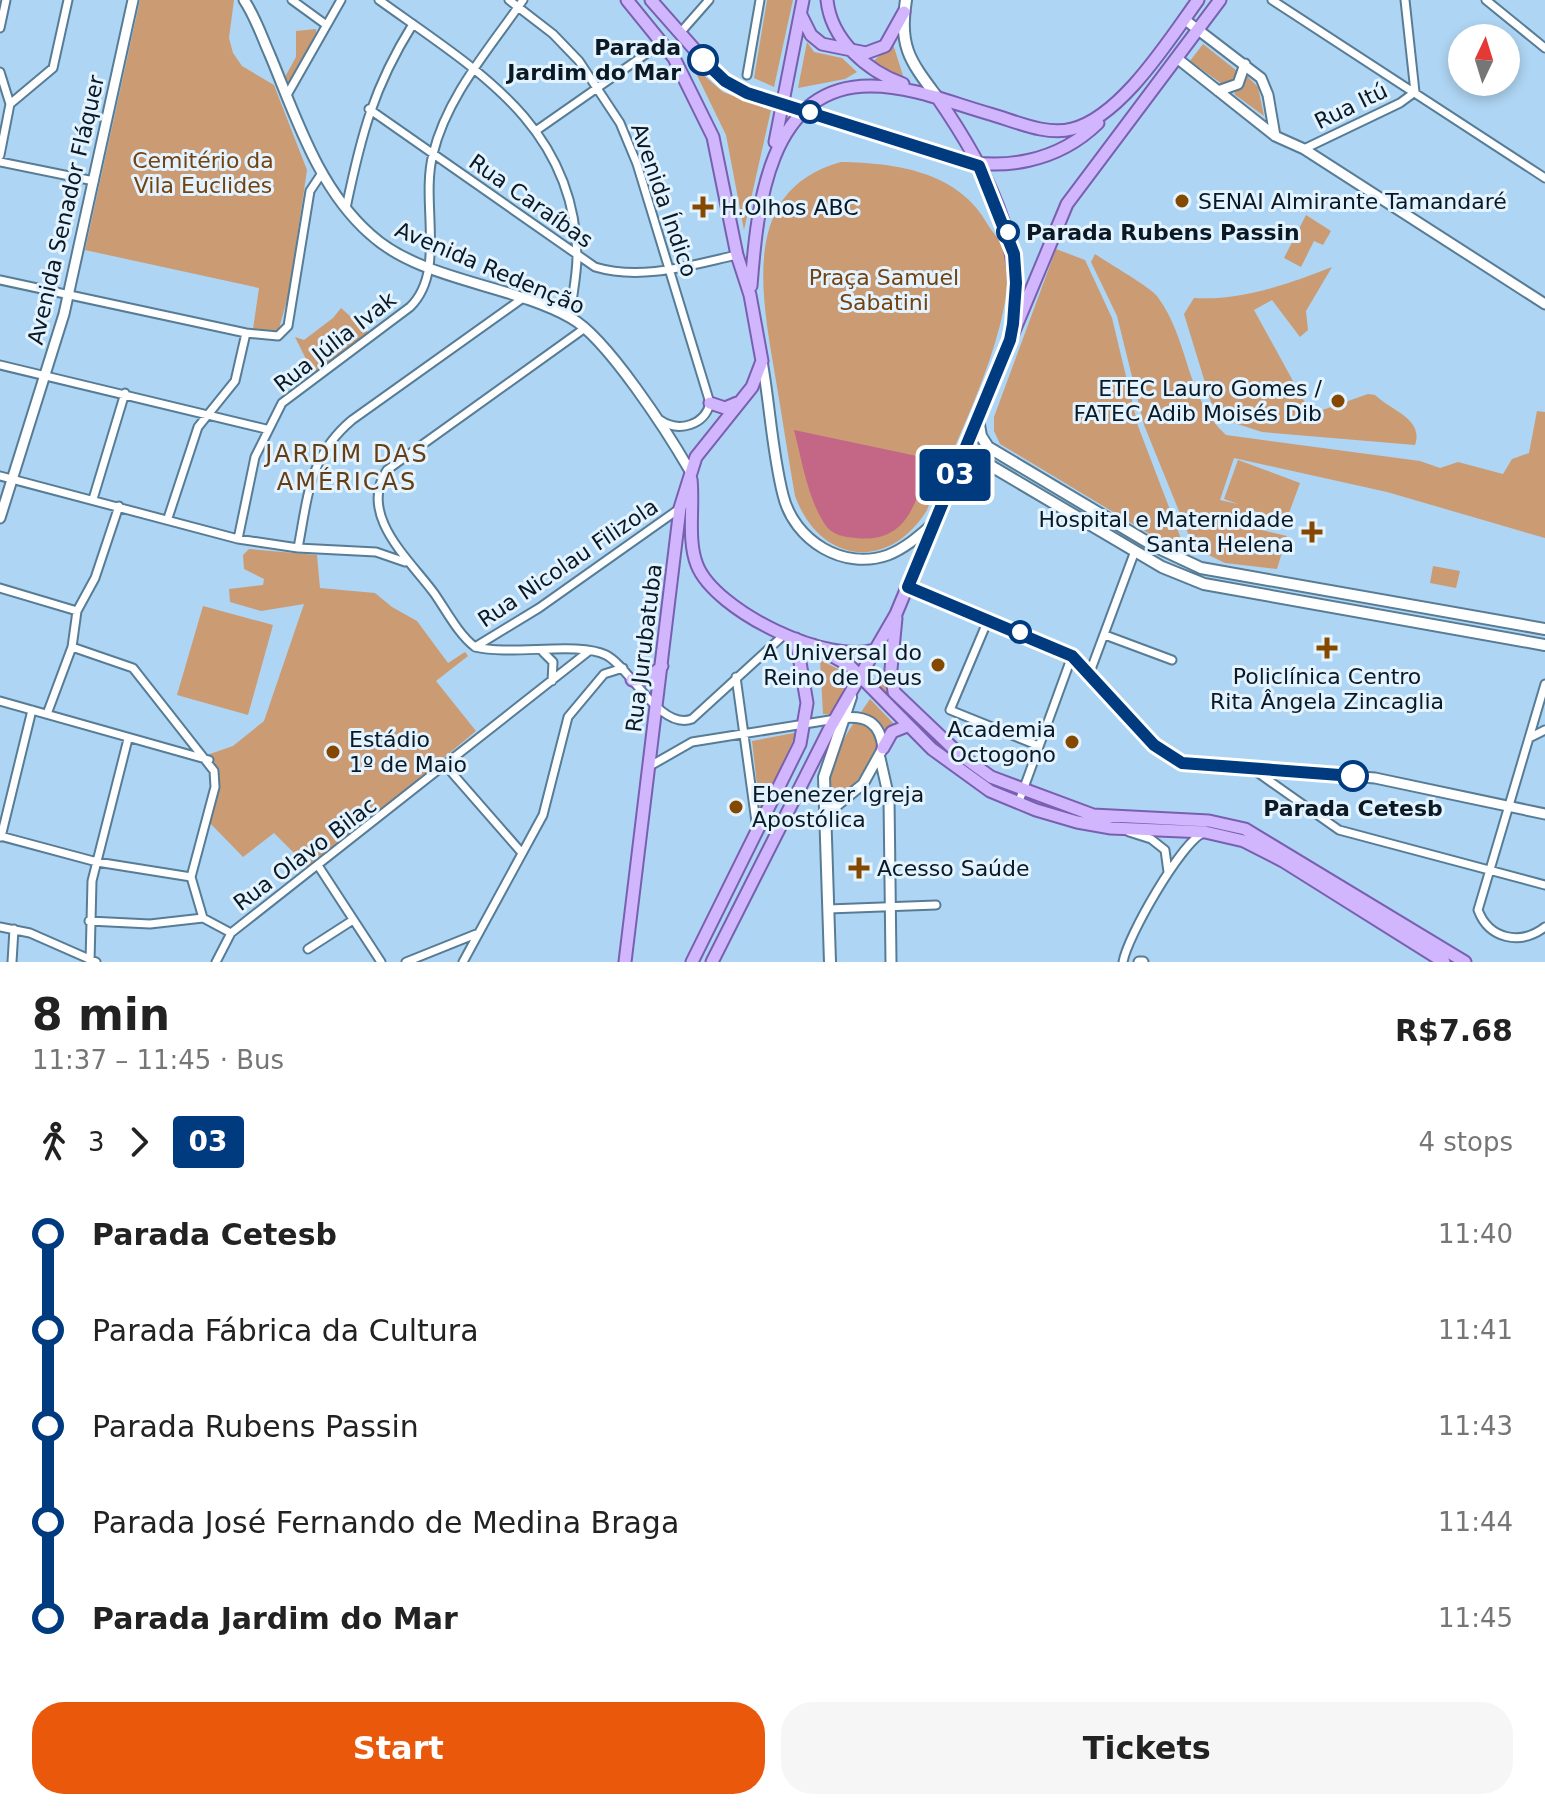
<!DOCTYPE html>
<meta charset="utf-8">
<style>
body{margin:0;font-family:"DejaVu Sans",sans-serif;background:#f6f6f6;color:#222;height:100vh;display:flex;flex-direction:column;font-size:30px;white-space:nowrap}
*{box-sizing:border-box;margin:0}
p{font-size:26px;color:#767676}
.icon{flex:none;width:44px;height:44px;fill:none;stroke:currentColor;stroke-width:2;stroke-linecap:round;stroke-linejoin:round}
.map{position:relative;height:962px;overflow:hidden}
.drawer{display:flex;flex-direction:column;background:#fff;flex:1}
.drawer>*{flex:none}
.badge{padding:0 16px;border-radius:6px;font-size:28px;line-height:52px}
.needle{width:52px;rotate:4deg}
.tools{position:absolute;left:1448px;top:24px;display:grid;gap:16px}
.tools a{display:grid;place-items:center;width:72px;height:72px;border-radius:50%;background:#fff;box-shadow:0 4px 12px #0003;font-size:40px}
.map>.badge{position:absolute;translate:-50% -50%;box-shadow:0 0 0 4px #fff}
.legs{display:flex;align-items:center;gap:12px;height:88px;padding:0 32px;font-size:26px}
.legs p{margin-inline-start:auto}
.summary{display:flex;align-items:center;justify-content:space-between;height:136px;padding:0 32px}
h1{font-size:44px;font-weight:800;line-height:60px}
.primary-button{display:flex;gap:16px;margin-top:auto;padding:16px 32px}
.primary-button a{flex:1;height:92px;border-radius:32px;background:#ea580c;color:#fff;font-size:32px;font-weight:800;line-height:92px;text-align:center}
.primary-button a+a{background:#f6f6f6;color:#222}
ul{padding:0 32px;list-style:none}
li{display:flex;align-items:center;gap:28px;height:96px;font-size:30px}
li i{display:grid;place-items:center;width:12px;height:100%;margin:0 10px;background:currentColor}
li i::after{content:'';width:20px;height:20px;margin:-10px;border:6px solid;border-radius:50%;background:#fff}
li p{margin-inline-start:auto}
li:first-child i{background:linear-gradient(#0000 50%,currentColor 0)}
li:last-child i{background:linear-gradient(currentColor 50%,#0000 0)}
.map>svg:first-child{display:block}
.green{fill:#cb9b74}
.water{fill:#c46685}
.lines{fill:none;stroke-linecap:round;stroke-linejoin:round}
.minor-casing{stroke:#577c96;stroke-width:11}
.tertiary-casing{stroke:#577c96;stroke-width:13}
.secondary-casing{stroke:#577c96;stroke-width:14}
.primary-casing{stroke:#7860b0;stroke-width:15}
.minor{stroke:#fff;stroke-width:7}
.tertiary{stroke:#fff;stroke-width:9}
.secondary{stroke:#fff;stroke-width:10}
.primary{stroke:#d2b6fd;stroke-width:11}
.primary-bridge-casing{stroke:#7860b0;stroke-width:15;stroke-linecap:butt}
.primary-bridge{stroke:#d2b6fd;stroke-width:11}
.line-1-casing{stroke:#fff;stroke-width:18}
.line-1{stroke:#003b80;stroke-width:12}
.stop-1-dot{fill:#fff;stroke:#003b80;stroke-width:4}
.poi-dot{fill:#844801;stroke:#e3f3ff;stroke-width:3}
.labels{text-anchor:middle;dominant-baseline:central;stroke-width:6;stroke-linejoin:round;paint-order:stroke}
.stop-label{font-size:22px;font-weight:bold;fill:#0a1924;stroke:#e3f3ff;text-anchor:end}
.street-label{font-size:22px;fill:#0a1924;stroke:#e3f3ff}
.park-label{font-size:22px;fill:#74420f;stroke:#e3f3ff}
.poi-label{font-size:22px;fill:#0a1924;stroke:#e3f3ff;text-anchor:start}
.neighbourhood-label{font-size:24px;letter-spacing:2px;fill:#673d14;stroke:#e3f3ff}
</style>
<div class="map">
<svg width="1545" height="962" viewBox="0 0 1545 962">
<rect width="100%" height="100%" fill="#aed5f3"/>
<path class="green" d="M140 0H234L229 38 233 53 242 66 274 85 307 170 289 293 278 332 253 329 259 288 85 250Z
M767 0H793L774 87 754 78Z
M316 29V33L291 86 285 77 296 57V31Z
M807 42 814 52 842 58 857 72 845 79 798 88Z
M893 44 905 82 870 64Z
M1203 44 1237 71 1233 84 1225 86 1190 61Z
M692 65 723 92 771 110 744 230 726 135Z
M1247 76 1258 87 1264 116 1234 94Z
M841 162C898 163 959 172 988 225 992 232 999 238 1002 246 1028 304 951 451 927 510 889 572 820 564 795 496 788 456 782 416 775 375 762 296 739 190 841 162Z
M1306 215 1331 231 1323 245 1314 241 1301 267 1284 258Z
M1056 249 1085 260 1112 318 1138 426 1188 557 1000 444 994 431V417Z
M1095 254C1108 263 1150 287 1157 296 1190 340 1185 398 1226 435L1420 461 1440 468 1458 462 1503 474 1512 459 1529 453 1537 411 1545 412V538L1387 492 1234 458 1220 500 1238 504 1224 499 1238 460 1300 483 1286 521 1254 511 1253 528 1287 536 1277 569 1225 563 1194 548 1144 425 1117 316 1091 262Z
M1332 267 1306 311 1308 330 1300 337 1272 300 1254 310 1304 401 1314 413 1368 394 1375 395C1392 411 1424 419 1415 445L1262 432 1225 420 1211 402 1184 314 1194 298C1240 301 1289 284 1332 267Z
M341 308 369 333 313 373 295 337 304 340 333 318Z
M249 549 317 555 320 588 375 593 392 607 417 621 448 663 465 652 468 656 436 681 476 731 310 869 274 833 243 857 208 821 214 767 207 755 233 746 264 721 304 604 261 611 230 602 229 589 263 585 264 579 244 569 243 555Z
M1433 566 1460 571 1456 588 1430 583Z
M203 606 273 625 248 715 177 695Z
M820 660 850 675 832 715 823 714Z
M884 679 890 695 982 776 1013 791 1011 796C972 778 898 724 879 686Z
M870 699 894 724 855 784 836 802 832 801C822 763 850 729 870 699Z
M794 733V739L760 811 752 741Z"/>
<path class="water" d="M794 430 931 459C916 498 910 544 856 538 844 537 831 535 824 523 807 496 802 460 794 430Z"/>
<g class="lines">
<defs>
<path id="minor" d="M292 0 325 24
M379 0C473 68 575 124 577 256 577 276 572 297 570 317
M509 0 553 34 579 61 620 123 637 164 710 403C705 425 679 433 660 420
M1272 0 1545 178
M1486 0 1545 48
M0 28 6 0
M680 33 709 0
M0 72 10 104 0 155
M747 75 760 0
M287 95 341 0
M10 104 53 68 68 0
M369 109 595 267C642 281 691 265 737 255
M537 130 663 42
M1304 149 1400 103 1415 92 1405 0
M0 162 94 181
M346 208C361 136 373 88 413 24
M0 280 246 333 278 336 288 326 310 191 322 173
M585 328 387 470C357 515 410 560 434 593 446 610 458 634 475 647 512 656 578 641 606 655 630 667 660 731 692 719L785 634
M0 365 266 429
M0 476 238 539 298 548 376 552 405 562
M93 499 125 393
M168 518 198 427 235 381 246 333
M238 539 255 457 282 403 410 307C447 271 420 203 433 154 447 96 490 48 523 0
M298 548C308 496 309 456 352 420L523 298
M0 588 77 611
M988 620 950 710 1039 746
M1105 635 1172 660
M72 647 133 668 214 771 215 787 191 877 203 918 231 933 589 651
M475 647 539 608 679 509
M543 652 553 662 552 681
M1090 672 1135 551
M736 677 757 829
M0 701 209 760
M47 714 72 647 77 611 95 578 119 506
M1545 730 1529 738 1478 910C1489 939 1520 946 1545 927
M1529 738 1545 684
M446 766 522 853
M650 766 692 742 836 719
M1254 770 1339 830 1545 885
M1018 804 1072 656
M1129 832 1151 839 1165 850 1168 872
M0 836 97 862 191 877
M1 837 32 710
M319 867 381 962
M828 909 936 905
M89 921 150 924 203 918
M0 927 30 933 96 962
M308 949 353 920
M12 962 14 929
M90 962 92 881 128 739
M216 962 231 933
M406 962 476 934
M463 962 543 815 568 717 604 674 623 668
M1123 962C1127 937 1181 843 1203 833"/>
<path id="tertiary" d="M244 0C255 16 262 37 270 55 296 117 318 188 370 234 421 281 511 284 571 318 607 338 668 433 690 471
M1184 19 1261 78 1268 95 1275 136
M1178 59 1275 136 1304 149 1545 304
M1218 91 1238 84 1245 64
M762 361C770 405 772 452 783 495 794 541 844 571 888 555 906 548 920 535 934 523
M0 518 64 314 133 0
M908 587 1072 656 1154 745 1182 763 1375 778 1545 814
M880 758 889 798 891 962
M825 815 863 784 883 748C880 722 866 715 841 718
M1139 962H1143"/>
<path id="secondary" d="M906 0C898 47 911 62 937 97
M978 419 981 436 988 447 1154 546 1201 568 1545 629
M955 474 977 465 991 466 1162 567 1204 584 1545 645
M830 962 824 777 851 697"/>
<path id="primary" d="M651 0 717 75 747 93
M827 0C831 40 867 71 903 84
M801 15 811 35 822 44 866 53 885 46 904 12
M937 97C984 165 1027 243 1012 328
M775 142 803 0
M950 158C1002 172 1058 162 1098 123
M751 286C757 208 768 85 871 86 912 86 951 103 990 114 1015 121 1046 136 1072 129 1121 117 1169 40 1198 0
M710 403 725 408 737 403
M691 479C694 506 687 540 697 565 715 611 830 667 877 649
M896 618 891 669 894 692 958 753 991 777 1093 815 1209 821 1245 829 1465 962
M813 645 850 666 932 749 990 791 1036 810 1077 822 1111 828 1205 832 1244 841 1283 861 1444 962
M632 680 648 679 662 666
M883 748 892 732 907 726
M625 962 680 508 696 457 752 387 762 361 750 295 737 255 713 137 674 58 627 0
M692 962 800 744 807 703 796 639
M712 962 830 728 896 614 1067 204 1220 0"/>
</defs>
<use href="#minor" class="minor-casing"/>
<use href="#tertiary" class="tertiary-casing"/>
<use href="#secondary" class="secondary-casing"/>
<use href="#primary" class="primary-casing"/>
<use href="#minor" class="minor"/>
<use href="#tertiary" class="tertiary"/>
<use href="#secondary" class="secondary"/>
<use href="#primary" class="primary"/>
<defs>
<path id="primary-bridge" d="M747 93 950 158"/>
</defs>
<use href="#primary-bridge" class="primary-bridge-casing"/>
<use href="#primary-bridge" class="primary-bridge"/>
</g>
<g class="lines">
<defs>
<path id="line-1" d="M703 60 725 81 747 93 979 166 1014 254 1016 283 1013 324 1010 340 908 587 1072 656 1154 745 1182 763 1353 776"/>
</defs>
<use href="#line-1" class="line-1-casing"/>
<use href="#line-1" class="line-1"/>
</g>
<g class="stop-1-dot">
<circle cx="703" cy="60" r="14"/>
<circle cx="810" cy="112" r="10"/>
<circle cx="1008" cy="232" r="10"/>
<circle cx="1020" cy="632" r="10"/>
<circle cx="1353" cy="776" r="14"/>
</g>
<g class="poi-dot">
<circle cx="1182" cy="201" r="8"/>
<path d="M699 195h8v8h8v8h-8v8h-8v-8h-8v-8h8z"/>
<circle cx="1338" cy="401" r="8"/>
<path d="M1308 520h8v8h8v8h-8v8h-8v-8h-8v-8h8z"/>
<path d="M1323 636h8v8h8v8h-8v8h-8v-8h-8v-8h8z"/>
<circle cx="938" cy="665" r="8"/>
<circle cx="1072" cy="742" r="8"/>
<circle cx="333" cy="752" r="8"/>
<circle cx="736" cy="807" r="8"/>
<path d="M855 856h8v8h8v8h-8v8h-8v-8h-8v-8h8z"/>
</g>
<g class="labels">
<g class="stop-label">
<text x="681" y="47">Parada<tspan x="681" dy="25">Jardim do Mar</tspan></text>
<text x="1026" y="232" text-anchor="start">Parada Rubens Passin</text>
<text x="1353" y="808" text-anchor="middle">Parada Cetesb</text>
</g>
<g class="street-label">
<text transform="translate(1351 106) rotate(-26)">Rua Itú</text>
<text transform="translate(664 200) rotate(71)">Avenida Índico</text>
<text transform="translate(531 201) rotate(35)">Rua Caraíbas</text>
<text transform="translate(66 210) rotate(-77)">Avenida Senador Fláquer</text>
<text transform="translate(490 268) rotate(23)">Avenida Redenção</text>
<text transform="translate(335 342) rotate(-38)">Rua Júlia Ivak</text>
<text transform="translate(568 563) rotate(-34)">Rua Nicolau Filizola</text>
<text transform="translate(644 648) rotate(-83)">Rua Jurubatuba</text>
<text transform="translate(305 854) rotate(-37)">Rua Olavo Bilac</text>
</g>
<g class="park-label">
<text x="203" y="160">Cemitério da<tspan x="203" dy="25">Vila Euclides</tspan></text>
<text x="884" y="277">Praça Samuel<tspan x="884" dy="25">Sabatini</tspan></text>
</g>
<g class="poi-label">
<text x="1198" y="201">SENAI Almirante Tamandaré</text>
<text x="721" y="207">H.Olhos ABC</text>
<text x="1322" y="388" text-anchor="end">ETEC Lauro Gomes /<tspan x="1322" dy="25">FATEC Adib Moisés Dib</tspan></text>
<text x="1294" y="519" text-anchor="end">Hospital e Maternidade<tspan x="1294" dy="25">Santa Helena</tspan></text>
<text x="922" y="652" text-anchor="end">A Universal do<tspan x="922" dy="25">Reino de Deus</tspan></text>
<text x="1327" y="676" text-anchor="middle">Policlínica Centro<tspan x="1327" dy="25">Rita Ângela Zincaglia</tspan></text>
<text x="1056" y="729" text-anchor="end">Academia<tspan x="1056" dy="25">Octogono</tspan></text>
<text x="349" y="739">Estádio<tspan x="349" dy="25">1º de Maio</tspan></text>
<text x="752" y="794">Ebenezer Igreja<tspan x="752" dy="25">Apostólica</tspan></text>
<text x="877" y="868">Acesso Saúde</text>
</g>
<g class="neighbourhood-label">
<text x="347" y="454">JARDIM DAS<tspan x="347" dy="28">AMÉRICAS</tspan></text>
</g>
</g>
</svg>
<div class="tools">
<a><svg class="needle" viewBox="-14 -14 28 28"><path d="M0-13l5 13h-10z" fill="#e53935"/><path d="M0 13l5-13h-10z" fill="#767676"/></svg></a>
</div>
<b class="badge" style="left:955px;top:475px;background:#003b80;color:#fff">03</b>
</div>
<section class="drawer">
<div class="summary"><div><h1>8 min</h1><p>11:37 – 11:45 · Bus</p></div><b>R$7.68</b></div>
<div class="legs"><svg class="icon" aria-label="walk" viewBox="0 0 24 24"><circle cx="13" cy="4" r="2"/><path d="M13 8l-2 6 4 7M11 14l-3 7M7 12l3-4h3l4 4"/></svg>3<svg class="icon" aria-label="forward" viewBox="0 0 24 24"><path d="M9 5l7 7-7 7"/></svg><b class="badge" style="background:#003b80;color:#fff">03</b><p>4 stops</p></div>
<ul>
<li><i style="color:#003b80"></i><b>Parada Cetesb</b><p>11:40</p></li>
<li><i style="color:#003b80"></i><span>Parada Fábrica da Cultura</span><p>11:41</p></li>
<li><i style="color:#003b80"></i><span>Parada Rubens Passin</span><p>11:43</p></li>
<li><i style="color:#003b80"></i><span>Parada José Fernando de Medina Braga</span><p>11:44</p></li>
<li><i style="color:#003b80"></i><b>Parada Jardim do Mar</b><p>11:45</p></li>
</ul>
<div class="primary-button"><a>Start</a><a>Tickets</a></div>
</section>
